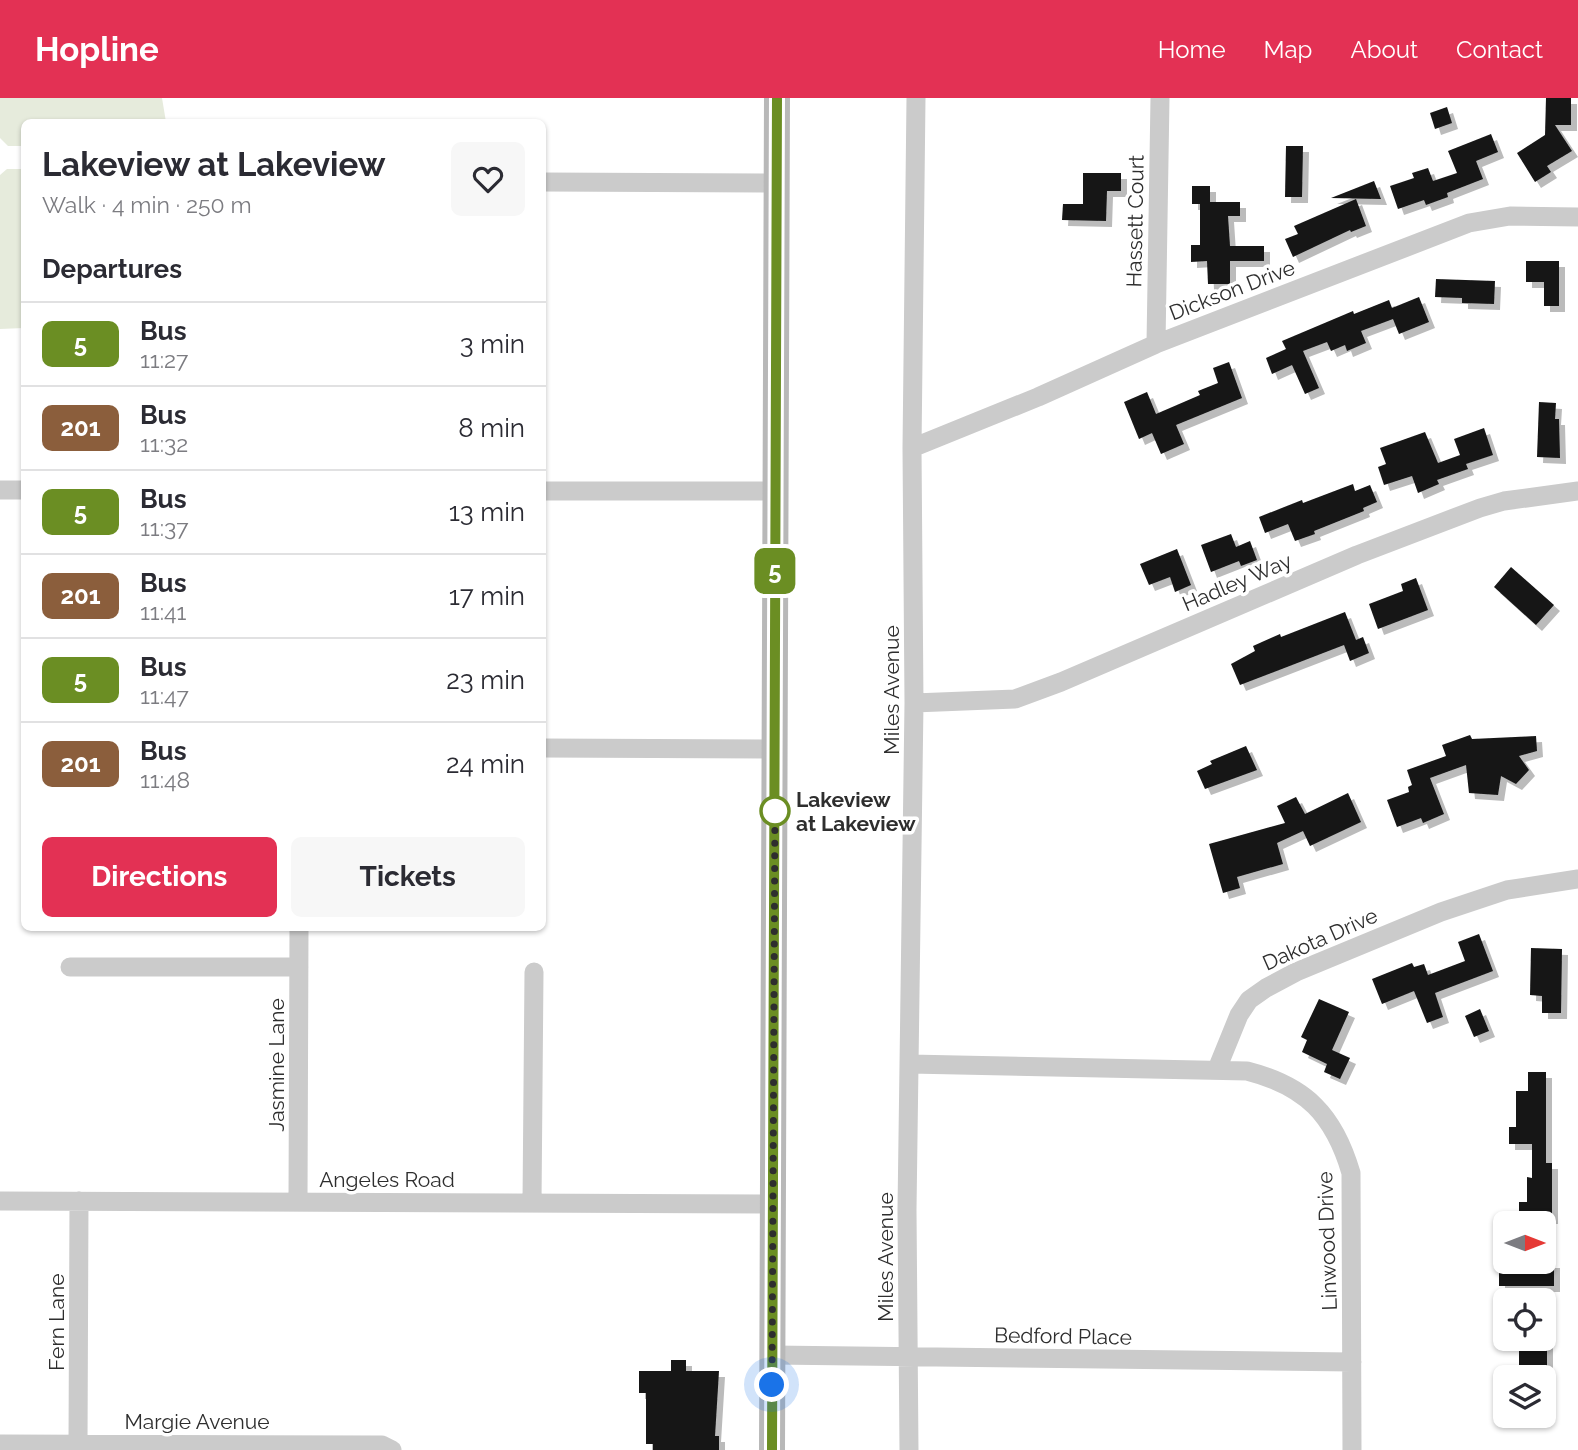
<!DOCTYPE html>
<meta charset="utf-8">
<style>
body{margin:0;font-family:Raleway,sans-serif;background:#f7f7f7;color:#2b2b33;height:100vh;display:flex;flex-direction:column;font-size:26px;white-space:nowrap}
*{box-sizing:border-box;margin:0}
p{font-size:23px;color:#7c7c81}
.icon{flex:none;width:38px;height:38px;fill:none;stroke:currentColor;stroke-width:2;stroke-linecap:round;stroke-linejoin:round}
.map{position:relative;flex:1;overflow:hidden}
.panel{position:absolute;left:21px;top:21px;width:525px;height:812px;display:flex;flex-direction:column;background:#fff;border-radius:10px;box-shadow:0 2px 5px #0004}
.panel>*{flex:none}
.badge{padding:0 14px;border-radius:10px;font-size:24px;line-height:46px}
.needle{width:46px;rotate:90deg}
.fabs{position:absolute;left:1493px;top:1113px;display:grid;gap:14px}
.fabs a{display:grid;place-items:center;width:63px;height:63px;border-radius:10px;background:#fff;box-shadow:0 2px 5px #0004;font-size:35px}
.you{position:absolute;width:35px;height:35px;margin:-18px;border:5px solid #fff;border-radius:50%;background:#1a73e8;box-shadow:0 0 0 10px #1a73e833}
.map>.badge{position:absolute;translate:-50% -50%;box-shadow:0 0 0 4px #fff}
h2{padding:0 21px;font-size:26px;line-height:63px}
.round{display:grid;place-items:center;flex:none;width:74px;height:74px;border-radius:10px;background:#f7f7f7}
.overview{display:flex;align-items:center;justify-content:space-between;height:119px;padding:0 21px}
h1{font-size:33px;font-weight:700;line-height:52px}
.primary-button{display:flex;gap:14px;margin-top:auto;padding:14px 21px}
.primary-button a{flex:1;height:80px;border-radius:10px;background:#e33154;color:#fff;font-size:28px;font-weight:700;line-height:80px;text-align:center}
.primary-button a+a{background:#f7f7f7;color:#2b2b33}
ul{padding:0;list-style:none}
li{display:flex;align-items:center;gap:21px;height:84px;padding:0 21px;border-top:2px solid #e1e1e2}
li div{flex:1}
li b{display:block;font-size:26px}
li em{font-style:normal}
li .badge{min-width:77px;font-weight:700;text-align:center}
header{display:flex;align-items:center;gap:42px;box-sizing:border-box;height:98px;padding:0 35px;background:#e33154;color:#fff}
header strong{font-size:33px}
nav{display:flex;gap:38px;margin-inline-start:auto;font-size:24px}
.map>svg:first-child{display:block}
.green{fill:#e6ebdc}
.building{fill:#151515;filter:url(#shadow)}
.lines{fill:none;stroke-linecap:round;stroke-linejoin:round}
.street{stroke:#cbcbcb;stroke-width:19}
.secondary{stroke:#b8b8b8;stroke-width:26}
.line-casing{stroke:#fff;stroke-width:16}
.line{stroke:#6b8e23;stroke-width:10}
.walk{stroke:#2e2e2e;stroke-width:7;stroke-dasharray:0 12.6}
.stop-dot{fill:#fff;stroke:#6b8e23;stroke-width:3.5}
.labels{text-anchor:middle;dominant-baseline:central;stroke-width:7;stroke-linejoin:round;paint-order:stroke}
.street-label{font-size:21px;fill:#2e2e2e;stroke:#fff}
.stop-label{font-size:21px;font-weight:bold;fill:#2e2e2e;stroke:#fff;text-anchor:start}
</style>
<header>
<strong>Hopline</strong>
<nav><a>Home</a><a>Map</a><a>About</a><a>Contact</a></nav>
</header>
<div class="map">
<svg width="1578" height="1352" viewBox="0 0 1578 1352">
<defs>
<filter id="shadow"><feDropShadow dx="6" dy="6" stdDeviation="0" flood-color="#0004"/></filter>
</defs>
<rect width="100%" height="100%" fill="#fff"/>
<path class="green" d="M0 0H162L166 24H24V48H8L0 40Z
M7 71H24V230L0 231V77Z"/>
<path class="building" d="M1546 0H1571V27H1555L1572 53 1547 68 1551 74 1535 84 1517 55 1545 37Z
M1447 9 1452 25 1435 31 1430 15Z
M1491 36 1498 54 1476 63 1483 81 1447 95 1448 99 1426 107 1424 102 1398 111 1390 88 1414 80 1412 75 1428 70 1433 83 1457 75 1448 53Z
M1286 48H1303L1302 99H1285Z
M1083 75H1121V93H1107L1106 123 1062 122 1063 106H1083Z
M1374 83 1381 101 1331 100Z
M1192 88H1210V104H1240V118H1228L1230 148H1264V163H1230V186H1208L1207 163 1191 164V147H1200V106H1192Z
M1356 101 1366 128 1351 134 1350 132 1293 159 1285 141 1298 136 1294 128Z
M1526 163H1559V208H1544V184H1526Z
M1436 181 1495 183 1494 206 1462 205V200L1435 199Z
M1419 199 1429 224 1399 236 1393 221 1361 233 1366 245 1347 253 1345 247 1331 253 1327 244 1303 253 1319 290 1305 296 1292 267 1272 276 1266 260 1286 251 1282 243 1353 213 1354 216 1389 202 1392 210Z
M1229 264 1242 300 1176 327 1184 346 1161 356 1152 335 1139 341 1124 304 1147 294 1156 316 1200 297 1198 293 1218 285 1213 270Z
M1539 304 1556 305 1555 321H1559L1560 360 1537 359Z
M1484 330 1493 357 1466 366 1468 371 1437 382 1439 386 1418 395 1412 378 1384 387 1378 369 1386 366 1380 350 1425 334 1438 365 1460 357 1454 341Z
M1353 386 1355 393 1370 387 1377 404 1363 410 1364 413 1314 433 1315 436 1295 443 1288 426 1265 435 1259 419 1302 402 1303 405Z
M1231 436 1236 449 1250 443 1257 462 1241 468 1239 463 1211 474 1201 447Z
M1177 451 1191 487 1175 494 1170 479 1149 487 1140 466Z
M1511 469 1554 507 1536 527 1494 489Z
M1416 480 1428 512 1378 531 1369 506 1403 493 1401 486Z
M1345 514 1356 542 1363 539 1369 555 1350 563 1344 547 1240 587 1231 566 1255 553 1253 548 1280 536 1281 539Z
M1470 637 1472 641 1536 638 1537 653 1519 658 1529 672 1516 686 1501 678 1498 697 1469 695 1466 667 1430 680 1444 716 1423 725 1421 720 1397 729 1387 702 1409 694 1408 689 1412 687 1407 672 1446 658 1442 647Z
M1246 648 1257 672 1205 691 1197 673 1212 666 1210 663Z
M1348 695 1361 724 1310 748 1303 733 1277 745 1283 766 1237 779 1240 790 1223 795 1209 746 1285 725 1277 708 1296 699 1305 716Z
M1479 836 1493 873 1435 895 1443 919 1427 925 1414 893 1382 906 1372 881 1412 865 1414 869 1424 866 1428 877 1465 863 1458 844Z
M1531 850 1562 851 1561 915H1542V898L1530 897Z
M1319 901 1349 914 1332 952 1350 960 1340 981 1324 974 1327 966 1302 954 1307 942 1301 939Z
M1480 911 1489 933 1474 939 1465 918Z
M1528 974H1546V1065H1552V1120H1519V1104H1527V1079L1532 1080V1046H1509V1029H1516V993H1528Z
M1519 1164H1554V1188H1499V1174H1519Z
M1519 1241H1547V1279H1519Z
M671 1262H686V1273H719L715 1338H719V1352H653V1346H646V1295H639V1273H671Z"/>
<g class="lines">
<path class="street" d="M542 84 776 85
M1156 246 1160 0
M912 350 1038 299 1156 246 1469 125 1510 118 1578 119
M0 392H24
M542 393H776
M914 605 1015 601 1061 584 1357 457 1480 410 1504 403 1578 393
M542 650 775 651
M70 869H299
M910 966 1247 973C1306 988 1334 1017 1351 1075L1352 1352
M1217 971 1239 917 1249 902 1266 890 1296 874 1441 814 1507 792 1578 781
M0 1103 773 1106
M298 1104 299 830
M532 1105 534 874
M773 1257 1352 1264
M0 1346 382 1347 392 1352
M78 1346 79 1103
M909 1352 907 1112 914 605 912 350 916 0"/>
<path class="secondary" d="M772 1352 777 0"/>
</g>
<g class="lines">
<defs>
<path id="line" d="M772 1352 777 0"/>
</defs>
<use href="#line" class="line-casing"/>
<use href="#line" class="line"/>
<path class="walk" d="M772 1287 775 704V713"/>
</g>
<circle class="stop-dot" cx="775" cy="713" r="14"/>
<g class="labels">
<g class="street-label">
<text transform="translate(1135 123) rotate(-89)">Hassett Court</text>
<text transform="translate(1232 192) rotate(-21)">Dickson Drive</text>
<text transform="translate(1237 484) rotate(-23)">Hadley Way</text>
<text transform="translate(891 592) rotate(-90)">Miles Avenue</text>
<text transform="translate(1320 841) rotate(-24)">Dakota Drive</text>
<text transform="translate(276 967) rotate(-90)">Jasmine Lane</text>
<text x="387" y="1081">Angeles Road</text>
<text transform="translate(1327 1143) rotate(-92)">Linwood Drive</text>
<text transform="translate(885 1159) rotate(-90)">Miles Avenue</text>
<text transform="translate(56 1224) rotate(-90)">Fern Lane</text>
<text transform="translate(1063 1238) rotate(1)">Bedford Place</text>
<text x="197" y="1323">Margie Avenue</text>
</g>
<g class="stop-label">
<text x="796" y="701">Lakeview<tspan x="796" dy="24">at Lakeview</tspan></text>
</g>
</g>
</svg>
<div class="fabs">
<a><svg class="needle" viewBox="-14 -14 28 28"><path d="M0-13l5 13h-10z" fill="#e53935"/><path d="M0 13l5-13h-10z" fill="#7c7c81"/></svg></a>
<a><svg class="icon" aria-label="locate" viewBox="0 0 24 24"><circle cx="12" cy="12" r="6"/><path d="M12 2v4M12 18v4M2 12h4M18 12h4"/></svg></a>
<a><svg class="icon" aria-label="layers" viewBox="0 0 24 24"><path d="M12 4l9 5-9 5-9-5zM3 14l9 5 9-5"/></svg></a>
</div>
<div class="you" style="left:772px;top:1287px"></div>
<b class="badge" style="left:775px;top:473px;background:#6b8e23;color:#fff">5</b>
<section class="panel">
<div class="overview"><div><h1>Lakeview at Lakeview</h1><p>Walk · 4 min · 250 m</p></div><a class="round"><svg class="icon" aria-label="heart" viewBox="0 0 24 24"><path d="M12 20l-8-8c-3-5 5-10 8-4 3-6 11-1 8 4z"/></svg></a></div>
<h2>Departures</h2>
<ul>
<li><span class="badge" style="background:#6b8e23;color:#fff">5</span><div><b>Bus</b><p>11:27</p></div><em>3 min</em></li>
<li><span class="badge" style="background:#8b5e3c;color:#fff">201</span><div><b>Bus</b><p>11:32</p></div><em>8 min</em></li>
<li><span class="badge" style="background:#6b8e23;color:#fff">5</span><div><b>Bus</b><p>11:37</p></div><em>13 min</em></li>
<li><span class="badge" style="background:#8b5e3c;color:#fff">201</span><div><b>Bus</b><p>11:41</p></div><em>17 min</em></li>
<li><span class="badge" style="background:#6b8e23;color:#fff">5</span><div><b>Bus</b><p>11:47</p></div><em>23 min</em></li>
<li><span class="badge" style="background:#8b5e3c;color:#fff">201</span><div><b>Bus</b><p>11:48</p></div><em>24 min</em></li>
</ul>
<div class="primary-button"><a>Directions</a><a>Tickets</a></div>
</section>
</div>
